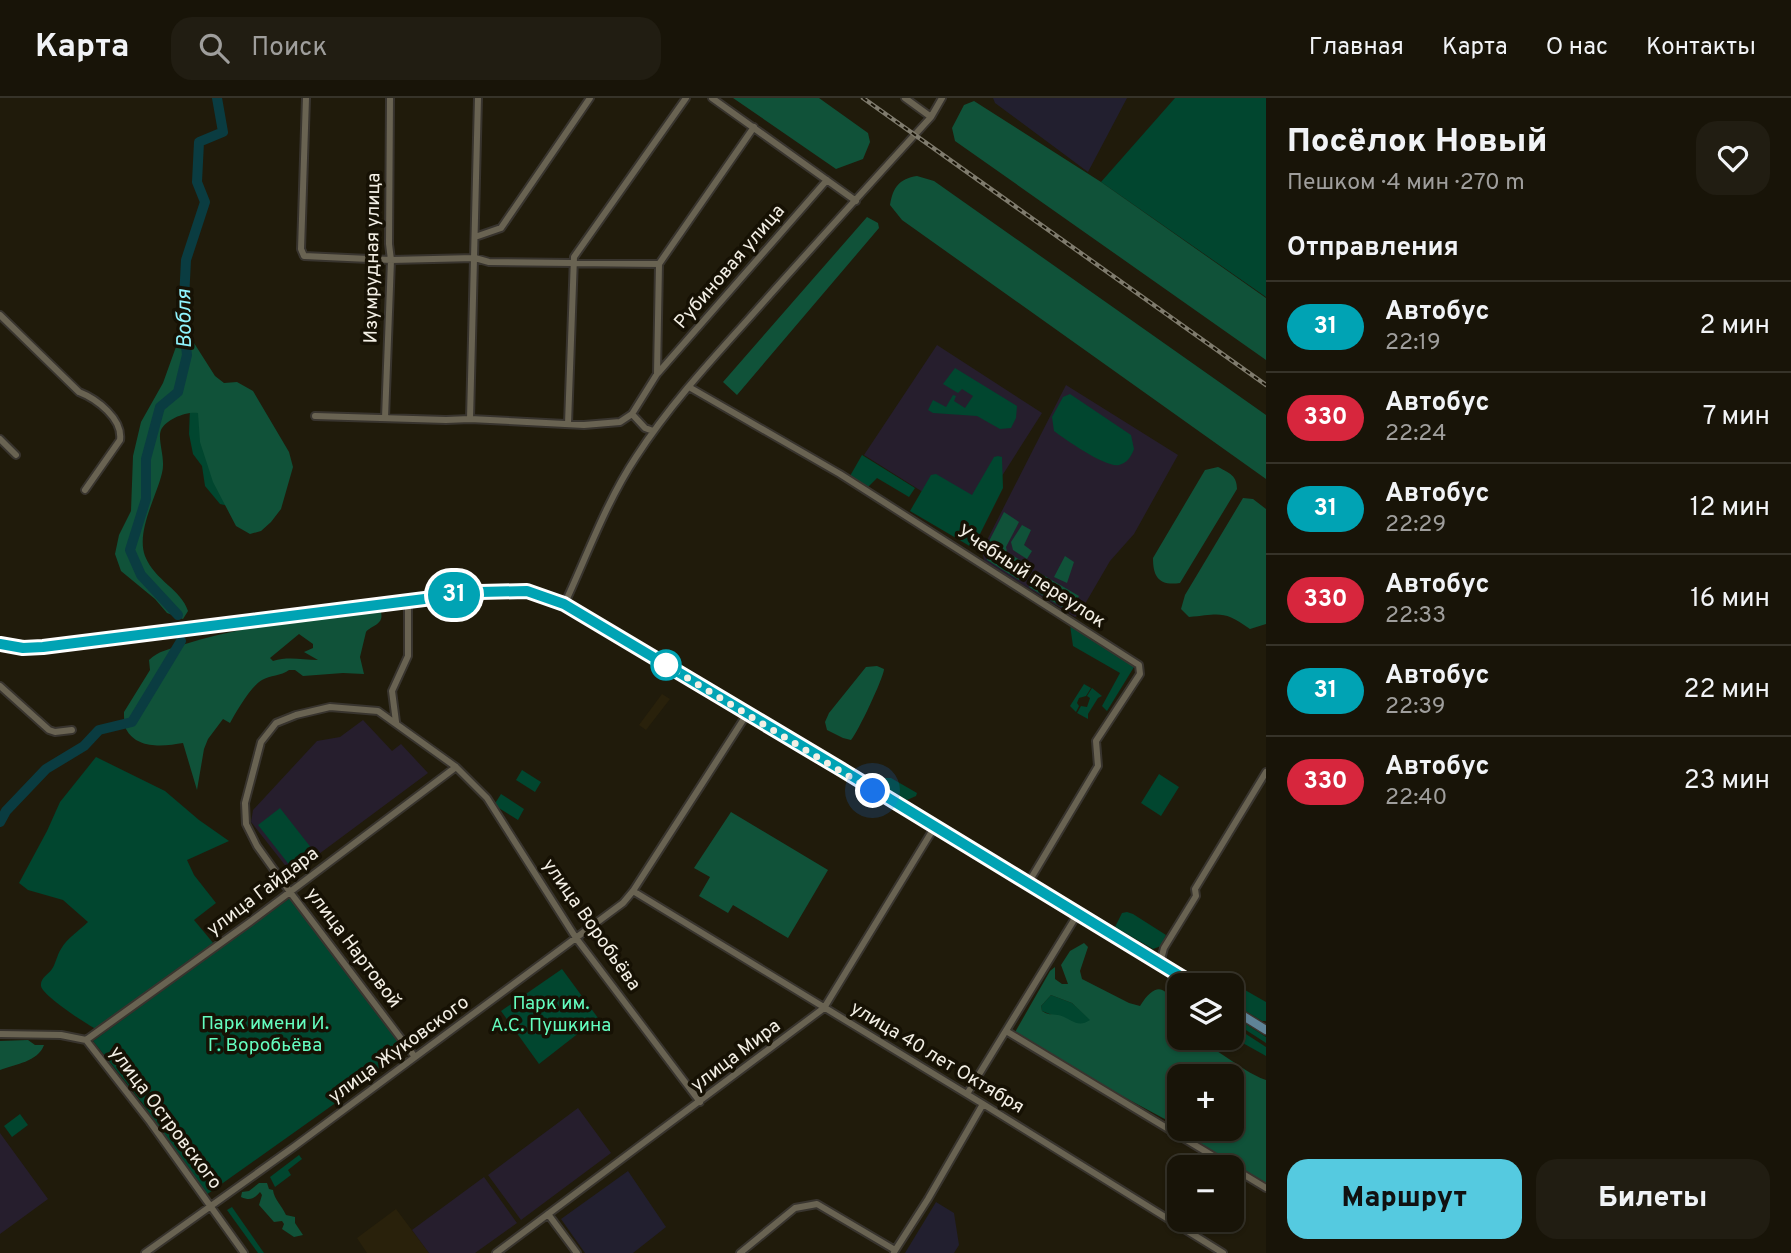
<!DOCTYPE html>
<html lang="ru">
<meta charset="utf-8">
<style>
body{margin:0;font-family:Overpass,sans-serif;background:#211d12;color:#f1f3f6;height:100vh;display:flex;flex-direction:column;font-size:26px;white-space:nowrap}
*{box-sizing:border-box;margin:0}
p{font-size:23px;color:#9f9e9c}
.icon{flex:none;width:38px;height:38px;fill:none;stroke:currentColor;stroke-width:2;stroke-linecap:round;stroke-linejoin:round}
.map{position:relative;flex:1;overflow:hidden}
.panel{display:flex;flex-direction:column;background:#181408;width:525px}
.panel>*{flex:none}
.badge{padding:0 14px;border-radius:23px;font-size:24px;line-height:46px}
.buttons{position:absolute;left:1167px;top:875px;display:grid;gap:14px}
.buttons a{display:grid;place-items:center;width:77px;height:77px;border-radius:14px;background:#181408;box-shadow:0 2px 5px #0004,0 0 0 2px #363329;font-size:35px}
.you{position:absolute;width:35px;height:35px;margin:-18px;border:5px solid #fff;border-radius:50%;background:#1a73e8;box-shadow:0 0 0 10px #1a73e833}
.map>.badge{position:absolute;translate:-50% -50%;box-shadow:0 0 0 4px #fff}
h2{padding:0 21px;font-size:26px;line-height:63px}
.round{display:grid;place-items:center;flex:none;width:74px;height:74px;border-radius:21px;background:#211d12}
.summary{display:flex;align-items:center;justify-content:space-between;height:119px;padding:0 21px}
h1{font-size:33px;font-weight:800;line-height:52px}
.cta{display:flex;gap:14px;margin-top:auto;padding:14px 21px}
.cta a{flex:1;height:80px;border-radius:21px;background:#55cae0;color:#111;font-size:28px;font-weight:800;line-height:80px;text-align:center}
.cta a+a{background:#211d12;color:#f1f3f6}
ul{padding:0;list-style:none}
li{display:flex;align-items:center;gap:21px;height:91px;padding:0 21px;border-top:2px solid #363329}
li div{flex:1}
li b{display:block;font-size:26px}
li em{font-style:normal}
li .badge{min-width:77px;font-weight:700;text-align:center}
header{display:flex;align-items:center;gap:42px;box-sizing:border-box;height:98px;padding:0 35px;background:#181408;border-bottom:2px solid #363329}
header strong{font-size:33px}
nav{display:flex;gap:38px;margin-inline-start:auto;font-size:24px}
.search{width:490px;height:63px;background:#211d12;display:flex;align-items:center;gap:18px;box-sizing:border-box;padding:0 24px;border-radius:21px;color:#9f9e9c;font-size:26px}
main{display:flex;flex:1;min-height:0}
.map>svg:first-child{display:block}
.built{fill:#29210b}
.industrial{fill:#221f2f}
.education{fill:#261e2d}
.green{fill:#01462f}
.forest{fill:#105239;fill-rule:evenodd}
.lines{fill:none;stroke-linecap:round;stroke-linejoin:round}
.river{stroke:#0a3c41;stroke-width:10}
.minor-casing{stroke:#38342e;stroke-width:10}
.major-casing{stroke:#38342e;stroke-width:11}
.minor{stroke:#696352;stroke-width:6}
.major{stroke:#5f8397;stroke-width:8}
.rail-casing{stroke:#7f7b6d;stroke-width:4.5}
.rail{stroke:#161104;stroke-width:2;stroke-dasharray:5;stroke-linecap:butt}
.line-casing{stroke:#fff;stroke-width:16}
.line{stroke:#00a3b4;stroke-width:10}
.walk{stroke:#f3efe5;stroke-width:7;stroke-dasharray:0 12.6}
.stop-dot{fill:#fff;stroke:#00a3b4;stroke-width:3.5}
.labels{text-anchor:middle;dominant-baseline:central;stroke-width:7;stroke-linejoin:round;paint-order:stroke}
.street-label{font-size:19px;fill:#f3efe5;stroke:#161104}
.park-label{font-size:19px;fill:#64fdbf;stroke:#161104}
.water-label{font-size:21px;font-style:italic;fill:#90f4fe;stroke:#161104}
</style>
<header>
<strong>Карта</strong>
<div class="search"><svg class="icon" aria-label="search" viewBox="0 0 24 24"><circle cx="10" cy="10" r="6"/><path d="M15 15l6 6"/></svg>Поиск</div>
<nav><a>Главная</a><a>Карта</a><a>О нас</a><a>Контакты</a></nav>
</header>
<main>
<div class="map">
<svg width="1266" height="1155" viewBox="0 0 1266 1155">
<rect width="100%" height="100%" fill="#201b0b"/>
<path class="built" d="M662 596 670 601 646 632 639 627Z
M396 1111 429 1155H367L357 1140Z"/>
<path class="industrial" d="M993 0H1127L1088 74 995 5Z
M628 1073 666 1129 633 1155H585L561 1121Z
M936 1104 954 1115 959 1147 954 1155H905Z"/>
<path class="education" d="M937 247 1042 315 972 425 864 357Z
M1066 287 1178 357 1134 436 1110 463 1078 518 1075 519 984 463 982 452Z
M363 622 392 653 401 646 428 675 292 776 251 724 253 712 317 643 340 639Z
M578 1010 611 1055 521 1122 488 1077Z
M0 1035 48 1101 0 1136Z
M484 1079 517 1125 475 1155H429L412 1132Z"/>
<path class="green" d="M1175 0H1266V199L1101 84Z
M955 270 1017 308 1016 320 1011 330 1000 331 977 318 933 315 928 312 933 302 946 309 953 297 956 298 954 303 965 310 973 298 962 291 958 295 943 286Z
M1070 296 1131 337 1134 351C1131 359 1127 365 1119 367 1106 370 1066 342 1054 333L1052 319 1063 299Z
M193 300 237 410 220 406 205 388 202 368 193 356 189 336 190 309Z
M862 357 915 390 909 399 877 380 867 390 850 378Z
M998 358 1002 359 1003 390 973 450 910 413 931 377 936 376 972 397 994 359Z
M1070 527 1134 566V569L1107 613 1102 608 1120 575 1073 548Z
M1084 586 1091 590 1086 598 1079 600 1077 605 1079 608 1076 614 1070 608Z
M1092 590 1102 598 1098 600 1088 616V621L1077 615 1081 608 1087 609 1090 600 1087 598Z
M96 659 165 693 199 722 229 743 187 762 194 777 216 805 194 822 214 846 96 931C86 926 42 897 41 888 40 880 48 877 52 871 56 865 57 857 61 851 67 840 80 832 88 824L63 802 28 792 19 785 47 733 60 704Z
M522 672 541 684 535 694 516 682Z
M1159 676 1179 689 1161 718 1141 705Z
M885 680H891L917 695 916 698 907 702 883 688 882 684Z
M501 696 524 711 518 722 494 707Z
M280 710 316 756 294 773 258 727Z
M290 800 405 952 358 989 206 1097 143 1006 93 943Z
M1127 814 1133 816 1166 837 1161 848 1153 851 1115 829 1122 815Z
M562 871 598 920 539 966 501 913Z
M1245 892 1266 904V923H1262L1234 906 1232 901 1235 896Z
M1051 897 1072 905 1091 922 1085 926H1075L1042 913 1041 908Z
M1232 917 1266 939V945L1232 923Z
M1232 927 1266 949V958L1232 939Z
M20 1016 28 1027 12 1039 4 1028Z
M299 1057 302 1061 288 1072 291 1077 275 1089 270 1079Z
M232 1109 264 1155H258L227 1112Z"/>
<path class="forest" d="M733 0H819L868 35 870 44 863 61 836 71Z
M974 3 1101 84 1266 200V262L955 43 952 30 964 7Z
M917 78 934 83 1266 317V381L902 122 890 107C893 89 899 81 917 78Z
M867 119 878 125 879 130 737 297 723 284Z
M185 235 194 245 215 278 224 285 237 284 253 293 289 354 293 369 281 411 271 424 261 433 250 436 236 428 213 384 200 344 198 315C187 313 166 321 161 332 157 342 166 360 162 375 156 400 136 433 145 458 155 483 181 491 188 513L183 521 167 515 155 501 121 473 115 456 119 437 131 413 133 358 141 324 163 285 177 246Z
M1218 369C1230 375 1237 378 1237 391L1180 485C1159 488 1153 479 1153 460L1205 372Z
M1243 400 1253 401 1266 411V526L1250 531C1224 512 1220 516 1189 519L1181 511 1185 497Z
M1004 414 1019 424 1006 449 1007 454 1028 467 1019 482 987 462 986 449Z
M1022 427 1031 432 1024 447 1032 453 1027 461 1013 452 1011 444Z
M1065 458 1074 464 1067 485 1054 479Z
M1038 474 1079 498 1070 514 1029 489Z
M378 513 381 514C384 527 372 527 366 534L360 559 364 576 343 575 303 578 295 572H289C281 578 270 577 262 582 251 588 236 614 230 625L223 621 208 641 204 651 197 692 183 645C165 648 137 652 126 631 124 627 124 618 124 614L150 572 149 562C158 553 170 551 182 547 246 526 312 522 378 513ZM299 536 313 546V550L304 554 318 562C302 562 289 558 273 563L270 560Z
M877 568 884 571C884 579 858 634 851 642L843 640 827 632 825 624 829 615 866 569Z
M731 714 828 772 788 840 733 807 728 815 699 798 710 779 694 770Z
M1084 845 1088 849 1080 873 1082 881 1129 905 1140 908C1166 865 1179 915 1180 940 1210 940 1237 972 1266 982V1085L1189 1039 1174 1026 1072 971 1014 936 1050 873 1055 869V881L1062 886H1068L1061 867 1070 853ZM1051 897 1072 905 1090 922C1077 931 1071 920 1058 917 1051 916 1048 917 1042 913L1041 908ZM1180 978H1232V1031H1180L1179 1017 1171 1007 1173 1000 1179 1001Z
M28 942 35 947H44C38 964 15 966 0 972V943Z
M259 1085H267L269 1091 273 1092C274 1101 282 1108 286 1117L295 1119V1125L303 1137 294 1139 282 1131 284 1126 282 1123 274 1124 259 1107 262 1097 260 1094C254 1101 250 1103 241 1099L242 1094 249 1093Z"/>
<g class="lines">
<path class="river" d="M178 517 141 477 130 452 146 401V361L160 309 178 294 187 257 183 221 186 162 205 104 197 84 199 44 223 34 217 0
M0 724 6 713 46 671 84 648 99 632 132 624 181 543"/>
<defs>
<path id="minor" d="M306 0 301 151 304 158 391 162 475 160 489 164 659 166
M712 0 856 103
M905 0 931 19
M475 139 501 130 590 0
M0 217 79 294C97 301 123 321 120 342L85 392
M658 275 827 82
M689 289 840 376 1139 567 1140 576 1096 643 1098 668 1027 787
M632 316 645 330 653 333
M315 318 446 322 470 321 584 327 620 324 632 316 657 276 659 166 754 29
M385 320 391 162 389 146 390 0
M470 321 478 0
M568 326 574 159 686 0
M0 341 16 357
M564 507C587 458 606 404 636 359 667 311 705 269 743 227 805 157 868 88 931 19L942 0
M0 588 49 632 55 634 72 632
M396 624 392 593 408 558V504
M633 793 983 1006 1223 1155
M1160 865 1164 850 1196 798 1195 791 1266 674
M1006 933 1266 1090
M0 936 61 937 86 942 150 1024 244 1155
M86 942 250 824 456 669
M415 959 290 794 257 748 246 726 245 705 261 644 276 625 296 617 330 609 378 613 456 669 487 700 576 840 700 1004
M967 996 1077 817
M548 1116 577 1155
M894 1154 928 1101 983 1006
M145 1155 295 1048 623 805 633 793 747 616
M496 1155 824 910 934 730
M740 1155 795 1110 817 1106 895 1152"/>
<path id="major" d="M0 546 23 550 43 549 480 494 527 493 564 507 844 673 905 712 1194 887
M1232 911 1266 932"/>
</defs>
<use href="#minor" class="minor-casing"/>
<use href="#major" class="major-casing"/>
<use href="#minor" class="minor"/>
<use href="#major" class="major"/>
<defs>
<path id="rail" d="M863 0 1266 287"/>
</defs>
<use href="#rail" class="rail-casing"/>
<use href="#rail" class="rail"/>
</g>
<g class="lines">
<defs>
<path id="line" d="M0 546 23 550 43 549 480 494 527 493 564 506 844 673 1195 887"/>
</defs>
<use href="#line" class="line-casing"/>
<use href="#line" class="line"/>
<path class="walk" d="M666 567 873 693"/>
</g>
<circle class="stop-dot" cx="666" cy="567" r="14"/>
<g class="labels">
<g class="street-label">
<text transform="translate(373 160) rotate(-89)">Изумрудная улица</text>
<text transform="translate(730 169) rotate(-49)">Рубиновая улица</text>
<text transform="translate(1031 479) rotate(33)">Учебный переулок</text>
<text transform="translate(263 794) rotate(-37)">улица Гайдара</text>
<text transform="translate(591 827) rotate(55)">улица Воробьёва</text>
<text transform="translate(353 850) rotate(53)">улица Нартовой</text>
<text transform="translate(399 952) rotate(-36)">улица Жуковского</text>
<text transform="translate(736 958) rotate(-37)">улица Мира</text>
<text transform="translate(937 960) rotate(31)">улица 40 лет Октября</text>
<text transform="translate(165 1020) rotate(53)">улица Островского</text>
</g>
<g class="park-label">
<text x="551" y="906">Парк им.<tspan x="551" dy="22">А.С. Пушкина</tspan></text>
<text x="265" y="926">Парк имени И.<tspan x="265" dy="22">Г. Воробьёва</tspan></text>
</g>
<g class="water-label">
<text transform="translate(185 221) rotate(-91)">Вобля</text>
</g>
</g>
</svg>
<div class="buttons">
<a><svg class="icon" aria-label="layers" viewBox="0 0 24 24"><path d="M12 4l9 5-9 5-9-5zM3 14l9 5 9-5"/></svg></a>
<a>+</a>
<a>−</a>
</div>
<div class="you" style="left:873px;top:693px"></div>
<b class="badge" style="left:454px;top:497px;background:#00a3b4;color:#fff">31</b>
</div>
<section class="panel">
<div class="summary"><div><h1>Посёлок Новый</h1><p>Пешком · 4 мин · 270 m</p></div><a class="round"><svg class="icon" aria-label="heart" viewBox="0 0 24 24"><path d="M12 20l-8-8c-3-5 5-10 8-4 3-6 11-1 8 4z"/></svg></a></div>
<h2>Отправления</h2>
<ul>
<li><span class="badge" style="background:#00a3b4;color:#fff">31</span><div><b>Автобус</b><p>22:19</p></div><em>2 мин</em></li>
<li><span class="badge" style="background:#d7263d;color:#fff">330</span><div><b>Автобус</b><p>22:24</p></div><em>7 мин</em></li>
<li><span class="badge" style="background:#00a3b4;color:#fff">31</span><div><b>Автобус</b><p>22:29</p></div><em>12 мин</em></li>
<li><span class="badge" style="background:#d7263d;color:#fff">330</span><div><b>Автобус</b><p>22:33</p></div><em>16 мин</em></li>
<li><span class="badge" style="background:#00a3b4;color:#fff">31</span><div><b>Автобус</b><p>22:39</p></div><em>22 мин</em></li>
<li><span class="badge" style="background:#d7263d;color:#fff">330</span><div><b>Автобус</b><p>22:40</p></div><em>23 мин</em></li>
</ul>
<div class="cta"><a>Маршрут</a><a>Билеты</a></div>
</section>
</main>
